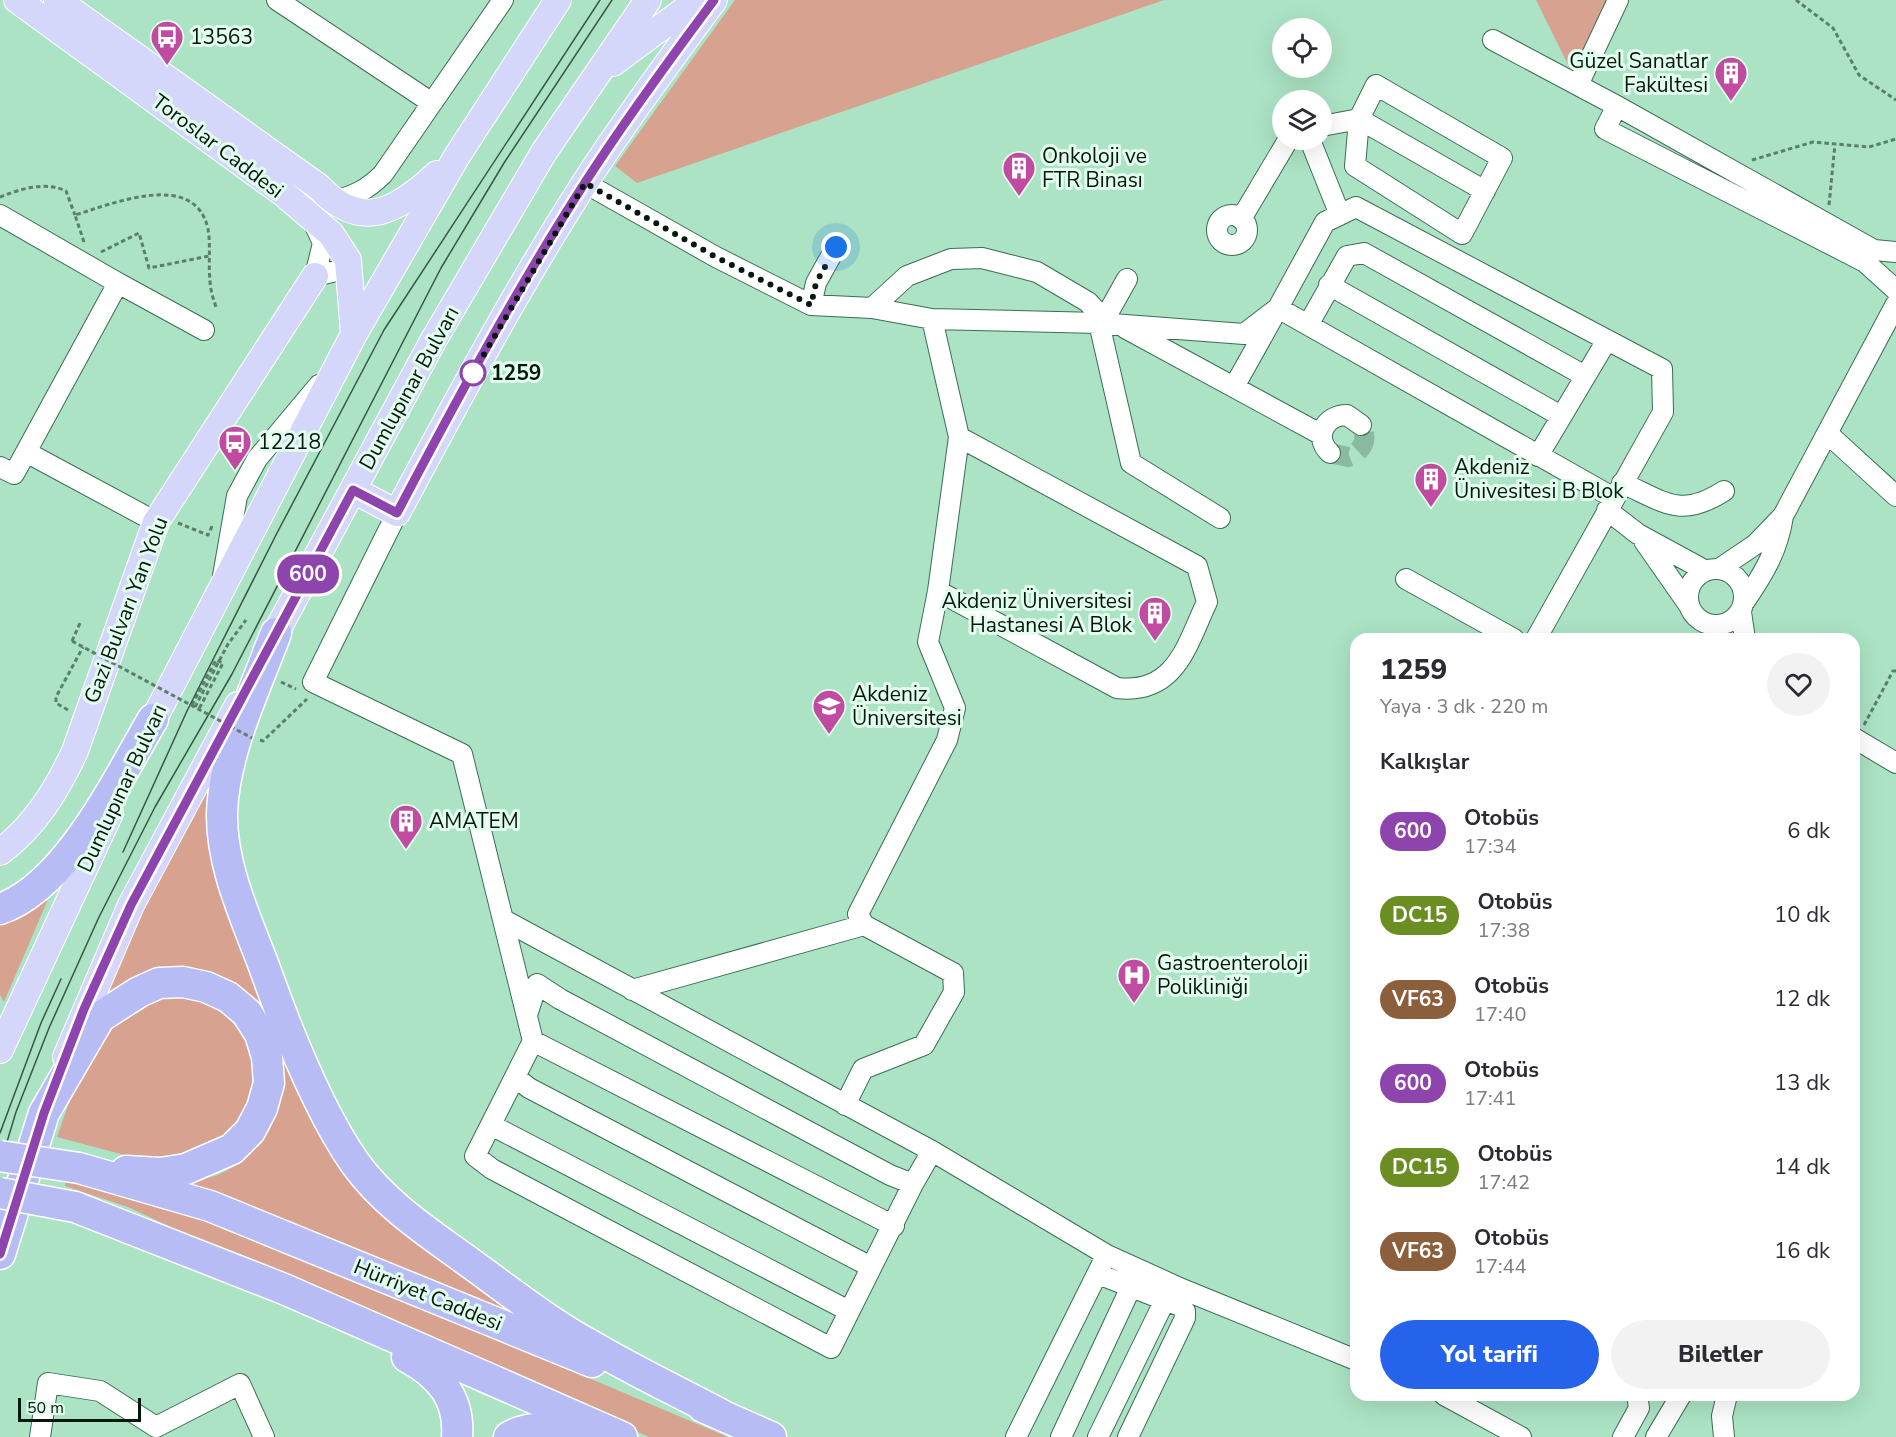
<!DOCTYPE html>
<html lang="tr">
<meta charset="utf-8">
<style>
body{margin:0;font-family:"Nunito Sans",sans-serif;background:#f2f2f3;color:#2b2b33;height:100vh;display:flex;flex-direction:column;font-size:22px;white-space:nowrap}
*{box-sizing:border-box;margin:0}
p{font-size:20px;color:#7c7c81}
.icon{flex:none;width:33px;height:33px;fill:none;stroke:currentColor;stroke-width:2;stroke-linecap:round;stroke-linejoin:round}
.map{position:relative;flex:1;overflow:hidden}
.panel{position:absolute;left:1350px;top:633px;width:510px;height:768px;display:flex;flex-direction:column;background:#fff;border-radius:18px;box-shadow:0 6px 24px #0002}
.panel>*{flex:none}
.badge{padding:0 12px;border-radius:20px;font-size:21px;line-height:39px}
.buttons{position:absolute;left:1272px;top:18px;display:grid;gap:12px}
.buttons a{display:grid;place-items:center;width:60px;height:60px;border-radius:50%;background:#fff;box-shadow:0 6px 24px #0002;font-size:30px}
.scale{position:absolute;left:18px;bottom:15px;width:123px;box-sizing:border-box;padding-left:6px;border:3px solid #04180e;border-top:0;font-size:16px;line-height:21px;white-space:nowrap;color:#04180e;-webkit-text-stroke:4px #e2fded;paint-order:stroke}
.you{position:absolute;width:30px;height:30px;margin:-15px;border:4px solid #fff;border-radius:50%;background:#1a73e8;box-shadow:0 0 0 9px #1a73e833}
.map>.badge{position:absolute;translate:-50% -50%;box-shadow:0 0 0 3px #fff}
h2{padding:0 30px;font-size:22px;line-height:54px}
.round{display:grid;place-items:center;flex:none;width:63px;height:63px;border-radius:32px;background:#f2f2f3}
.overview{display:flex;align-items:center;justify-content:space-between;height:102px;padding:0 30px}
h1{font-size:28px;font-weight:800;line-height:45px}
.button{display:flex;gap:12px;margin-top:auto;padding:12px 30px}
.button a{flex:1;height:69px;border-radius:36px;background:#2563eb;color:#fff;font-size:24px;font-weight:800;line-height:69px;text-align:center}
.button a+a{background:#f2f2f3;color:#2b2b33}
ul{padding:0;list-style:none}
li{display:flex;align-items:center;gap:18px;height:84px;padding:0 30px}
li div{flex:1}
li b{display:block;font-size:22px}
li em{font-style:normal}
li .badge{min-width:66px;font-weight:700;text-align:center}
.map>svg:first-child{display:block}
.green{fill:#d7a290}
.lines{fill:none;stroke-linecap:round;stroke-linejoin:round}
.minor-tunnel{stroke:#8abaa0;stroke-width:20;stroke-dasharray:20 10;stroke-linecap:butt}
.minor-casing{stroke:#3a6e53;stroke-width:22}
.major-casing{stroke:#fff;stroke-width:28}
.highway-casing{stroke:#fff;stroke-width:33}
.path{stroke:#5a806c;stroke-width:3;stroke-dasharray:4.5 3;stroke-linecap:butt}
.minor{stroke:#fff;stroke-width:20}
.major{stroke:#d4d7f9;stroke-width:26}
.highway{stroke:#b7bcf5;stroke-width:30}
.tram{stroke:#385746;stroke-width:1.5}
.highway-bridge-casing{stroke:#fff;stroke-width:33;stroke-linecap:butt}
.path-bridge{stroke:#5a806c;stroke-width:3;stroke-dasharray:4.5 3;stroke-linecap:butt}
.highway-bridge{stroke:#b7bcf5;stroke-width:30}
.line-casing{stroke:#fff;stroke-width:14}
.line{stroke:#8e44ad;stroke-width:9}
.walk{stroke:#04180e;stroke-width:6;stroke-dasharray:0 10.8}
.stop-dot{fill:#fff;stroke:#8e44ad;stroke-width:3}
.labels{text-anchor:middle;dominant-baseline:central;stroke-width:6;stroke-linejoin:round;paint-order:stroke}
.poi-label{font-size:21px;fill:#04180e;stroke:#e2fded;text-anchor:start}
.street-label{font-size:21px;fill:#04180e;stroke:#e2fded}
.stop-label{font-size:21px;font-weight:bold;fill:#04180e;stroke:#e2fded;text-anchor:start}
</style>
<div class="map">
<svg width="1896" height="1437" viewBox="0 0 1896 1437">
<rect width="100%" height="100%" fill="#ace3c4"/>
<path class="green" d="M735 0H1164L637 183 615 166Z
M1536 0H1616L1578 85Z
M213 777 324 1136 527 1320 256 1208 185 1184 218 1175 235 1166 254 1150 269 1131 279 1107 282 1084 227 986 102 1000 115 966Z
M52 890 4 1002 0 995V921Z
M174 994 208 1004 226 1014 248 1043 253 1068 251 1101 239 1126 219 1144 187 1161 132 1157 57 1137 78 1077 118 1013Z
M65 1179 138 1196 277 1246 728 1437H649L265 1271 128 1207 65 1186Z"/>
<g class="lines">
<path class="minor-tunnel" d="M1330 453 1348 457C1362 452 1369 439 1361 425"/>
<defs>
<path id="minor" d="M277 0 432 103
M1493 40 1617 106 1874 250 1896 252
M1376 85 1502 158 1462 234 1355 166 1359 119Z
M1578 85 1618 0
M1617 106 1605 129 1865 262 1896 290
M1322 126 1359 119 1485 191
M1310 140 1340 215
M585 183 716 257 811 305 872 308 932 319 1099 323 1244 334 1278 308 1325 222 1356 207 1662 369 1663 412 1536 639
M333 201C354 196 367 190 383 174L503 0
M1217 230a15 15 0 1 1 30 0a15 15 0 1 1-30 0Z
M0 215 118 283
M312 219 323 243 315 276 349 268
M1241 219 1288 140
M1329 285 1561 416
M811 305 816 283 836 247
M872 308 907 276 951 259 982 258 1037 272 1088 302 1107 323
M932 319 959 437
M1104 320 1127 279
M1099 323 1131 463 1220 518
M1308 325 1347 256 1364 253 1585 376
M1125 328 1322 435
M1234 387 1278 308 1614 498
M1827 433 1896 496
M1330 453C1313 437 1325 415 1347 415L1361 425
M1538 456 1607 340
M0 467 14 474 26 452
M1622 483C1665 502 1680 519 1724 491
M1607 510 1638 534 1706 571
M397 513 313 682 462 754 533 1041 475 1156 492 1169 831 1348 913 1184 890 1175 560 999 537 984 527 1015
M156 522 26 452 118 283 204 330
M1644 541 1688 604
M1688 597a28 28 0 1 1 56 0a28 28 0 1 1-56 0Z
M1719 569 1756 544 1783 516 1896 304
M223 576 237 496 257 459 319 385
M1406 579 1514 639
M1745 601C1764 573 1778 550 1783 516
M1741 612 1745 639
M1854 738 1896 763
M504 920 932 1151 1107 1255 1182 1289 1356 1360
M864 925 858 914 947 740 955 708 928 642 938 591 959 437 1197 566 1207 602C1187 644 1176 695 1117 688L938 591
M632 990 864 925 953 973 954 992 924 1045 863 1069 845 1105
M533 1041 894 1226
M515 1077 529 1088 871 1267
M491 1125 849 1311
M913 1184 932 1151
M1098 1274 1180 1306 1185 1311V1318L1128 1437
M1444 1395 1521 1437
M40 1437 48 1383 100 1391 156 1427 240 1384 264 1437
M1016 1437 1103 1262
M1061 1437 1131 1287
M1098 1437 1165 1300
M1623 1437 1639 1408 1637 1395
M1656 1437 1681 1395
M1724 1437 1722 1416 1727 1395"/>
<path id="major" d="M17 0 284 194 331 234 348 260 354 334
M57 0 319 187C362 233 398 210 437 174
M613 63 698 0
M353 490 397 513C457 401 517 288 586 181 626 119 670 60 714 0
M266 651 433 341 544 152 648 0
M145 736 354 334 457 156 558 0
M0 852C35 826 57 790 75 751L156 522 315 276
M0 1050 110 813
M66 1057 131 905 238 705"/>
<path id="highway" d="M276 633C255 690 224 752 222 813 221 867 247 920 265 969 286 1028 320 1113 355 1163 383 1202 423 1229 462 1257 504 1287 546 1321 592 1346 634 1371 679 1392 722 1415
M0 909C67 886 118 778 153 719
M79 1168 210 1206 592 1362
M75 1207 284 1289 622 1437
M0 1254 44 1113 100 1017 139 992 159 983 183 982 206 987 228 997 247 1013 260 1034 267 1057 269 1083 262 1108 250 1131 232 1149 186 1169 160 1173 126 1171
M407 1357C440 1375 460 1398 457 1437
M703 1407 771 1437
M509 1437C534 1422 563 1430 590 1436"/>
</defs>
<use href="#minor" class="minor-casing"/>
<use href="#major" class="major-casing"/>
<use href="#highway" class="highway-casing"/>
<path class="path" d="M1796 0 1833 28 1859 75 1896 100
M1752 160 1813 142 1869 147 1896 139
M0 197C20 189 45 181 66 191L75 215
M1829 205 1835 144
M84 242 75 215C112 204 195 169 208 229 211 245 208 263 210 280 210 289 213 298 216 307
M101 252 139 233 149 268 209 256
M178 523 208 535 213 524
M72 641 81 621
M281 682 296 689
M192 705 216 660 223 663 199 709
M195 707 228 644 246 620
M68 710 56 703V697L83 647
M1864 725 1893 671H1896
M260 740 263 741 307 699"/>
<use href="#minor" class="minor"/>
<use href="#major" class="major"/>
<use href="#highway" class="highway"/>
<path class="tram" d="M123 852 187 711 277 533 384 330 600 0
M0 1133 41 1023 61 979
M0 1165 16 1112 49 1028 99 917 155 807 232 674 441 268 504 163 612 0"/>
<defs>
<path id="highway-bridge" d="M0 1156 79 1168
M0 1193 75 1207"/>
</defs>
<use href="#highway-bridge" class="highway-bridge-casing"/>
<path class="path-bridge" d="M72 641 252 738"/>
<use href="#highway-bridge" class="highway-bridge"/>
</g>
<g class="lines">
<defs>
<path id="line" d="M0 1254 44 1113 84 1009 131 905 353 490 397 513C456 401 517 288 586 181 626 119 670 59 714 0"/>
</defs>
<use href="#line" class="line-casing"/>
<use href="#line" class="line"/>
<path class="walk" d="M473 373 585 183 716 257 811 305 816 283 836 247"/>
</g>
<defs>
<symbol id="bus-pin" viewBox="-11 -11 22 30"><path d="M0 17L-7.5 6A9.5 9.5 0 1 1 7.5 6Z" fill="#c14ba1" stroke="#e2fded"/><path d="M-5-6H5V4H4V6H2V4H-2V6H-4V4H-5ZM-3.5-4V0h7V-4ZM-3.5 1.2v1.5H-2V1.2ZM2 1.2v1.5H3.5V1.2Z" fill="#fff"/></symbol>
<symbol id="building-pin" viewBox="-11 -11 22 30"><path d="M0 17L-7.5 6A9.5 9.5 0 1 1 7.5 6Z" fill="#c14ba1" stroke="#e2fded"/><path d="M-4-6H4V6H1V3H-1V6H-4ZM-2.5-4.3h1.7v1.8h-1.7ZM.8-4.3h1.7v1.8H.8ZM-2.5-1h1.7V.8h-1.7ZM.8-1h1.7V.8H.8Z" fill="#fff"/></symbol>
<symbol id="university-pin" viewBox="-11 -11 22 30"><path d="M0 17L-7.5 6A9.5 9.5 0 1 1 7.5 6Z" fill="#c14ba1" stroke="#e2fded"/><path d="M0-5L7-2L0 1L-7-2ZM-4 1L0 2.5L4 1V4Q0 6-4 4Z" fill="#fff"/></symbol>
<symbol id="hospital-pin" viewBox="-11 -11 22 30"><path d="M0 17L-7.5 6A9.5 9.5 0 1 1 7.5 6Z" fill="#c14ba1" stroke="#e2fded"/><path d="M-5-5h3v3.5h4V-5h3V5h-3V1.5h-4V5h-3Z" fill="#fff"/></symbol>
</defs>
<g fill-rule="evenodd">
<use href="#bus-pin" x="148" y="18" width="38" height="52"/>
<use href="#building-pin" x="1712" y="54" width="38" height="52"/>
<use href="#building-pin" x="1000" y="149" width="38" height="52"/>
<use href="#bus-pin" x="216" y="423" width="38" height="52"/>
<use href="#building-pin" x="1412" y="460" width="38" height="52"/>
<use href="#building-pin" x="1136" y="594" width="38" height="52"/>
<use href="#university-pin" x="810" y="687" width="38" height="52"/>
<use href="#building-pin" x="387" y="802" width="38" height="52"/>
<use href="#hospital-pin" x="1115" y="956" width="38" height="52"/>
</g>
<circle class="stop-dot" cx="473" cy="373" r="12"/>
<g class="labels">
<g class="poi-label">
<text x="190" y="37">13563</text>
<text x="1708" y="61" text-anchor="end">Güzel Sanatlar<tspan x="1708" dy="24">Fakültesi</tspan></text>
<text x="1042" y="156">Onkoloji ve<tspan x="1042" dy="24">FTR Binası</tspan></text>
<text x="258" y="442">12218</text>
<text x="1454" y="467">Akdeniz<tspan x="1454" dy="24">Ünivesitesi B Blok</tspan></text>
<text x="1132" y="601" text-anchor="end">Akdeniz Üniversitesi<tspan x="1132" dy="24">Hastanesi A Blok</tspan></text>
<text x="852" y="694">Akdeniz<tspan x="852" dy="24">Üniversitesi</tspan></text>
<text x="429" y="821">AMATEM</text>
<text x="1157" y="963">Gastroenteroloji<tspan x="1157" dy="24">Polikliniği</tspan></text>
</g>
<g class="street-label">
<text transform="translate(218 146) rotate(37)">Toroslar Caddesi</text>
<text transform="translate(409 388) rotate(-61)">Dumlupınar Bulvarı</text>
<text transform="translate(126 610) rotate(-69)">Gazi Bulvarı Yan Yolu</text>
<text transform="translate(122 788) rotate(-65)">Dumlupınar Bulvarı</text>
<text transform="translate(428 1295) rotate(22)">Hürriyet Caddesi</text>
</g>
<g class="stop-label">
<text x="491" y="373">1259</text>
</g>
</g>
</svg>
<div class="buttons">
<a><svg class="icon" aria-label="locate" viewBox="0 0 24 24"><circle cx="12" cy="12" r="6"/><path d="M12 2v4M12 18v4M2 12h4M18 12h4"/></svg></a>
<a><svg class="icon" aria-label="layers" viewBox="0 0 24 24"><path d="M12 4l9 5-9 5-9-5zM3 14l9 5 9-5"/></svg></a>
</div>
<div class="scale">50 m</div>
<div class="you" style="left:836px;top:247px"></div>
<b class="badge" style="left:308px;top:574px;background:#8e44ad;color:#fff">600</b>
<section class="panel">
<div class="overview"><div><h1>1259</h1><p>Yaya · 3 dk · 220 m</p></div><a class="round"><svg class="icon" aria-label="heart" viewBox="0 0 24 24"><path d="M12 20l-8-8c-3-5 5-10 8-4 3-6 11-1 8 4z"/></svg></a></div>
<h2>Kalkışlar</h2>
<ul>
<li><span class="badge" style="background:#8e44ad;color:#fff">600</span><div><b>Otobüs</b><p>17:34</p></div><em>6 dk</em></li>
<li><span class="badge" style="background:#6b8e23;color:#fff">DC15</span><div><b>Otobüs</b><p>17:38</p></div><em>10 dk</em></li>
<li><span class="badge" style="background:#8b5e3c;color:#fff">VF63</span><div><b>Otobüs</b><p>17:40</p></div><em>12 dk</em></li>
<li><span class="badge" style="background:#8e44ad;color:#fff">600</span><div><b>Otobüs</b><p>17:41</p></div><em>13 dk</em></li>
<li><span class="badge" style="background:#6b8e23;color:#fff">DC15</span><div><b>Otobüs</b><p>17:42</p></div><em>14 dk</em></li>
<li><span class="badge" style="background:#8b5e3c;color:#fff">VF63</span><div><b>Otobüs</b><p>17:44</p></div><em>16 dk</em></li>
</ul>
<div class="button"><a>Yol tarifi</a><a>Biletler</a></div>
</section>
</div>
